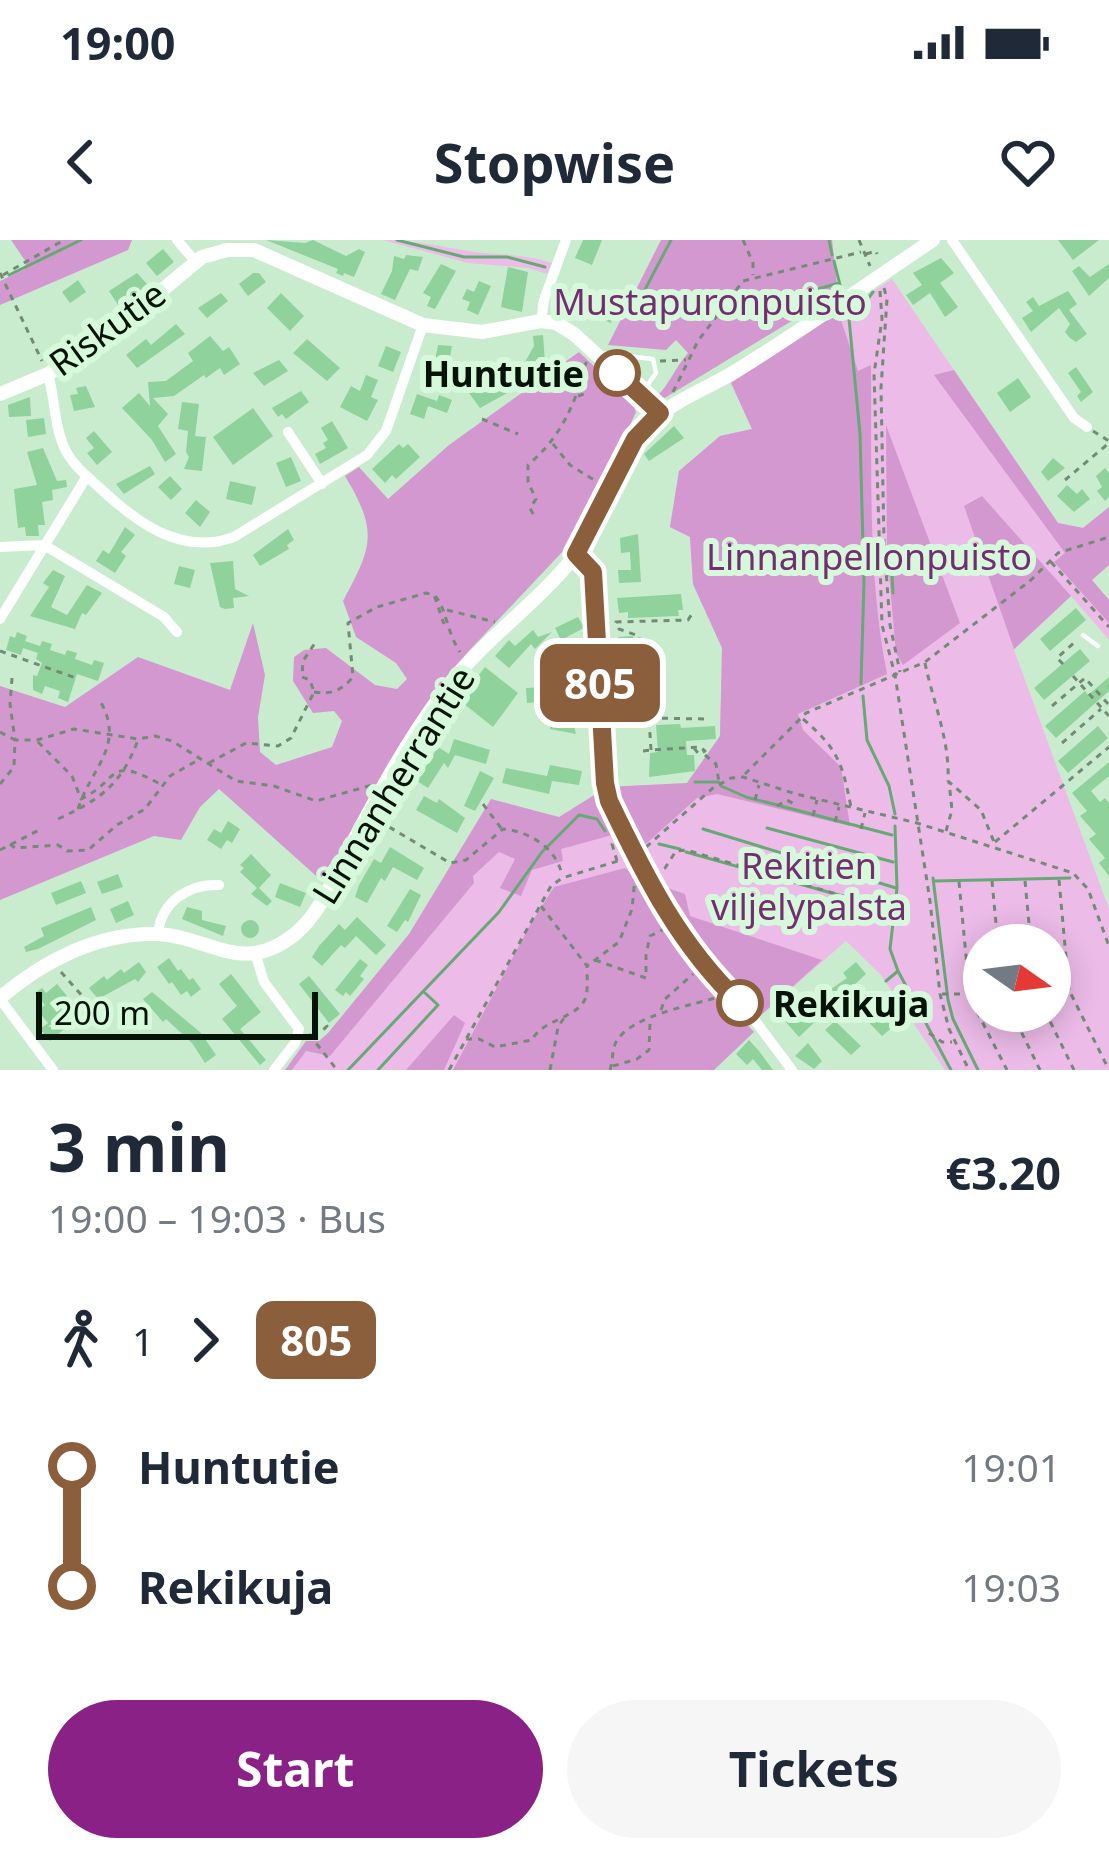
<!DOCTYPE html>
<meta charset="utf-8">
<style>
body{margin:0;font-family:"Noto Sans",sans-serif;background:#f6f6f7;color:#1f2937;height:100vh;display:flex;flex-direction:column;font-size:45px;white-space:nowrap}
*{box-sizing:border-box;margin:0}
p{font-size:39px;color:#747a83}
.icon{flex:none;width:66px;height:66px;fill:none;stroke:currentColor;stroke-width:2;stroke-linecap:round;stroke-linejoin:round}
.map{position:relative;height:830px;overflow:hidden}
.drawer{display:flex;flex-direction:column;background:#fff;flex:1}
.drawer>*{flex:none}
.badge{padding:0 24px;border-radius:18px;font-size:42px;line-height:78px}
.needle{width:78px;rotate:104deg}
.tools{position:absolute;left:963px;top:684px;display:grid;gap:24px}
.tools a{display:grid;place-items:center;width:108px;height:108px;border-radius:50%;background:#fff;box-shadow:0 6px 30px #0003;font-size:60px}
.scale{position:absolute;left:36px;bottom:30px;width:282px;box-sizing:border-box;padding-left:12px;border:6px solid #071309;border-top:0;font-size:33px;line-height:42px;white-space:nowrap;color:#071309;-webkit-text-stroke:9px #d6f9db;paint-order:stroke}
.map>.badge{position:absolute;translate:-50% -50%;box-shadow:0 0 0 6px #fff}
.legs{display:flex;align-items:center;gap:18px;height:132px;padding:0 48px;font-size:39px}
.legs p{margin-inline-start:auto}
.summary{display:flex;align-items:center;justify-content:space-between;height:204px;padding:0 48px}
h1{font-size:66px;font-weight:700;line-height:90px}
.action{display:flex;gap:24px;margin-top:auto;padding:24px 48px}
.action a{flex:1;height:138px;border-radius:72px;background:#8a2187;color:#fff;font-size:48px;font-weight:700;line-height:138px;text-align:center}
.action a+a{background:#f6f6f7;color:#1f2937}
ul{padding:0 48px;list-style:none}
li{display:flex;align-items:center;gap:42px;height:120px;font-size:45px}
li i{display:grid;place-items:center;width:18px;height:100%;margin:0 15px;background:currentColor}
li i::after{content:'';width:30px;height:30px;margin:-15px;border:9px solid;border-radius:50%;background:#fff}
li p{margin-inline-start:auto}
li:first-child i{background:linear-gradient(#0000 50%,currentColor 0)}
li:last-child i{background:linear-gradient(currentColor 50%,#0000 0)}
.status{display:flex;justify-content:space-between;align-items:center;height:84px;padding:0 60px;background:#fff;direction:ltr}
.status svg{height:33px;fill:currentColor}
header{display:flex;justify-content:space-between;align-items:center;height:156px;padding:0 48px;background:#fff;font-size:54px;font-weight:700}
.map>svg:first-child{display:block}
.green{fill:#ecbbe8;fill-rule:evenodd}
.forest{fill:#d498d0}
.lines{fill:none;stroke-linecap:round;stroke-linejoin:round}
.stream{stroke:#67a974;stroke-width:3}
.building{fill:#8fd29b}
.path{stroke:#738b76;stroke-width:3;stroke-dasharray:6 6;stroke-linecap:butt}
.service{stroke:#fff;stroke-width:4.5}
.minor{stroke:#fff;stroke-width:10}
.tertiary{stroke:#fff;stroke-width:14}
.line-1-casing{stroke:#fff;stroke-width:27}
.line-1{stroke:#8b5e3c;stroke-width:18}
.stop-1-dot{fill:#fff;stroke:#8b5e3c;stroke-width:6}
.labels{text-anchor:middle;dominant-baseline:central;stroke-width:12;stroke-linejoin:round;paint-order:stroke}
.park-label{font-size:36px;fill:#742d71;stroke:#d6f9db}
.street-label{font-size:36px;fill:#071309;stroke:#d6f9db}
.stop-label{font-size:36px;font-weight:bold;fill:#071309;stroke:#d6f9db;text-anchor:end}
</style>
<div class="status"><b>19:00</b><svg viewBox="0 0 49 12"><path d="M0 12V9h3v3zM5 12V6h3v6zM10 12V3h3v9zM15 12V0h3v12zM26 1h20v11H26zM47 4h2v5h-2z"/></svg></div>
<header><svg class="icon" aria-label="back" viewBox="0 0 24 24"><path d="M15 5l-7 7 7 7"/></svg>Stopwise<svg class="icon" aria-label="heart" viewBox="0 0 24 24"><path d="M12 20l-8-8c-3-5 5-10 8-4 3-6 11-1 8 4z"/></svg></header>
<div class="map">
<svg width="1109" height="830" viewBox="0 0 1109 830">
<rect width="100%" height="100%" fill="#c9ecce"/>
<path class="green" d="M383 0C413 0 438 6 468 11 497 16 524 13 552 23L547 34 528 28 468 23Z
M892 39 1058 283 1083 288 1109 267V325L1092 340 1109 360V400L1071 356 1014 410 1109 669V830H945L881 735 846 701 760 776 670 676 607 547 687 543 720 496 722 408 693 344 690 297 670 287 679 231 720 196 752 189 731 143ZM984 705H1050V771H984Z
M601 553C624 613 649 670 689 721 708 746 736 765 753 792L712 830H292L305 811 329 815 453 629 560 580Z"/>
<path class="forest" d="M11 0H132L128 10 0 65V41L25 29 26 22Z
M661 0H832L838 53 663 159 657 156C669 145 674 129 688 113L676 100 666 110 608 105Z
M838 71 858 131 871 125C872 227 867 333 887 434L798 474 803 490 841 527 850 586 717 554 697 558 639 610 607 547 687 543 720 496 722 408 693 344 690 297 670 287 679 231 720 196 752 189 731 143Z
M579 112 632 162 636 172 581 292 466 414 434 457 324 643 219 549 200 567 181 600 154 596 0 660V446L65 467 138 417 230 450 253 383 265 435 258 477 260 512 276 525 332 507 342 481 334 471 313 473 293 441 294 417 304 410 326 408 375 445 397 449 407 439 396 423 356 397 343 361C373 306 378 291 345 236L359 227 388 259 449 205Z
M954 130 1058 283 1083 288 1109 267V325L1092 340 1109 360V383L1054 322 1065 313 934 135Z
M886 185 960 383 903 425 896 413 887 311Z
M982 256 1071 356 1014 409 964 266Z
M599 552 612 595 561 609 563 621 532 630 521 656 500 648 515 619 499 612 473 636 474 643 330 816 306 811 292 830H285L306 801H319L328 793 409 694 491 559 559 577Z
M625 628C646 645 656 677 672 699 696 733 726 762 754 792L714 830H453L530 685 554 647Z
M653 643 685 654 690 676 822 720 760 776C719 734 680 696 653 643Z
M454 775 465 783 444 830H406Z"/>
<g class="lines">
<path class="stream" d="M397 0 464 17H507L545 27
M671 0 640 59 713 70
M829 0 832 15
M834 21 841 49
M9 35 81 0
M848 68 860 194 864 342 861 444
M724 76 839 43
M853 79 873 52
M888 335 902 325
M892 335 893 353
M863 456 867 500 889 546 895 574
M695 542H719
M721 546 746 557 892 595
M895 586 897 648 890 709 898 731 951 830
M767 588 893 622
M703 589 896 648
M659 604 680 609
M686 612 892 670
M933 638 948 760 953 779 978 830
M934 641 1070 638
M886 741 898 731
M348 830 499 672 542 612 579 575 597 579 605 591
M378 830 438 765 425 753"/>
</g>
<path class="building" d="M266 0 305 3 313 0 346 16 359 9 365 12 354 37 344 33 343 36 336 33 338 29Z
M583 0H602L592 25 575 18Z
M1058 0H1099L1073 20Z
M163 9 174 22 157 36 146 23Z
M406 15 423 17 418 31 410 29 395 60 381 54 392 31 394 16 404 19Z
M941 18 954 33 940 43 958 67 945 77 930 53 913 65 906 55 922 45 913 33Z
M441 24 456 31 435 69 427 66 431 57 423 53Z
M1109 24V38L1089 56 1072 31 1079 26 1090 37Z
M508 27 528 32 522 72 501 67Z
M137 33 148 45 120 68 109 51Z
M253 33H259L266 42 248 56 239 44Z
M78 40 86 52 70 63 62 52Z
M479 41 491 46 478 75 467 70 470 62 462 59 467 49 474 52Z
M1068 51 1077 64 1069 70 1087 94 1076 102 1070 98 1065 92 1070 84 1059 68 1031 92 1022 78 1033 71 1026 62 1033 57 1039 66Z
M221 53 228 61 207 78 198 68Z
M281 53 304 76 290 91 267 68Z
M582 54 615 66 611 83 576 69Z
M176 84 185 94 137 128 126 115 146 99 151 105Z
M543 95 545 123 541 130 525 122 534 106 533 96Z
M210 96 223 111 229 107 240 124 224 135 220 128 206 138 204 135 174 156 153 158 168 174 158 186 176 214 165 222 152 200 122 168 139 153 150 166 148 142 166 141 193 121 188 113Z
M307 99 340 128 327 141 293 113Z
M438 105 452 106 447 134 433 131Z
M386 106 401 112 393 132 378 126Z
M279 120 288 131 264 146 253 133Z
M1076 127 1093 152 1081 162 1077 156 1081 152 1068 133Z
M513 128 518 147 480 168 469 153 501 131Z
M366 135 378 140 371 157 378 160 367 181 340 167 351 146 360 151Z
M1018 138 1031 157 1010 172 997 153Z
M86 146 95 167 74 171 70 155 78 154 76 148Z
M301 151 309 162 286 179 282 174 278 177 272 168Z
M417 154 437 161 439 155 452 160 447 173 428 166 424 179 410 174Z
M30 157 31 176 9 177 8 165Z
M182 162 199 164 195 196 206 197 202 231 184 229 189 217 186 212 188 191 178 189Z
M253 168 273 196 233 225 213 197Z
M44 178 46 194 28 197 26 180Z
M332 181 348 208 320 224 315 214 326 208 323 203 328 200 321 188Z
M674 186 684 198 649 221 644 214Z
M94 191 112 212 97 225 87 213 94 208 86 198Z
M399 204 403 208 408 204 420 217 396 239 392 235 385 243 372 229Z
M43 208 57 241 66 240 67 247 52 250 53 260 42 262 45 285H38L39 296H26L25 287 18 288 14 249 37 245 27 212Z
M291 217 301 241 286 247 276 223Z
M1053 218 1065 228 1048 241 1041 232Z
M150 226 155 234 124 254 116 244Z
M1105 228 1109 233V257L1105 261 1097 251 1102 247 1096 236Z
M170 236 182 249 171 260 158 247Z
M230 241 256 247 252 265 226 259Z
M1067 245 1077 254 1082 249 1090 259 1074 272 1057 256Z
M196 260 210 272 200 287 185 273Z
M125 287 135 295 121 312 126 316 115 333 96 321 103 310 109 314Z
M288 289 294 300 287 305 289 309 260 326 253 315Z
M638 294 641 342 619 343 618 330H631L630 312 621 313 620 298Z
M233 321 235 349 249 356 233 358 234 368 225 369 220 367 210 323Z
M179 326 195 330 190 348 174 344Z
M53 330 65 336 51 367 67 375 87 345 102 353 86 375 82 373 75 389 30 376 49 347 43 343Z
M681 354 683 370H678L679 376 628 378V372L619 373 617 358Z
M1076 368 1086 380 1050 411 1040 399Z
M578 377 584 388 561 400 555 388Z
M533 390 538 397 552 392 535 409 531 404 509 428 495 416 509 400 515 406Z
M17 392 27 396 25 401 40 406 42 401 52 404 50 410 65 415 67 410 77 413 75 419 92 425 94 420 104 423 98 441 77 434 68 462 58 458 60 451 45 446 42 454 33 450V435L37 436 42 423 36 419 39 409 38 413 23 408 21 415 6 410 10 396 15 398Z
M633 396V403H638L635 443H639L640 465H636L637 472 622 473 618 397Z
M1080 409 1090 421 1044 460 1034 448Z
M485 427 518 453 493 487 459 460Z
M1109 437V451L1056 498 1045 486 1085 451 1088 455Z
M585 445V458L527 463 526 448Z
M552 476 572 478 576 494 550 489Z
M680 484 681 488 715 486 716 499 686 501 687 515H694L695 531 649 537 650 513 658 512 656 485Z
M1098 486 1108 498 1068 533 1058 521Z
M454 499 490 510 486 524 455 515 448 528 444 523 428 548 417 541 438 507 449 514Z
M1109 522V536L1091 551 1100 562 1105 558 1109 563V636L1099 623 1105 618 1089 599 1096 594 1080 576 1087 571 1072 553Z
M550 525 582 531 579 545 552 541 549 554 502 543 506 528 547 536Z
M480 531 494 538 475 571 464 566Z
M424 556 437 563 439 559 465 578 457 593 416 570Z
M228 581 240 589 232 603 227 600 221 609 207 600 214 589 221 593Z
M390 607 424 628 417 640 393 627 385 641 381 638 367 663 355 657 359 645 374 619 381 623Z
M251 614 271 635 259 648 272 661 267 666 251 654 257 648 240 632 244 628 240 625Z
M118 634 123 647 102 654 97 642Z
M81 641 86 653 56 665 51 653Z
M280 643 306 653 300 667 275 657Z
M410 649 421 655 408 682 405 680 397 692 387 686Z
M128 661 134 675 116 683 110 669Z
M91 667 96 680 38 709 26 712 24 707 44 696 41 688Z
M187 667 202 671V680L226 686 223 696 182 679Z
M357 677 386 705 376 715 356 696 345 708 341 705 322 726 312 717 319 706 339 684 345 690Z
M241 689a9 9 0 1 1 18 0a9 9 0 1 1-18 0Z
M169 718 178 731 181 729 189 740 193 738 201 749 191 757 187 751 181 755 172 742 169 744 157 727Z
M360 719 368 725 360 736 364 739 350 756 346 752 343 756 335 750Z
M139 722 146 732 138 742 135 739 98 759 89 748 104 736 107 740 121 729 124 733Z
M856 722 866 734 854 745 894 786 882 796 843 756 830 767 821 756 847 738 843 733Z
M231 734 261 772 240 789 266 820 260 825 222 779 237 766 219 744Z
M309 736 340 774 329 783 299 744Z
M57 744 67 756 61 761 71 774 64 779 69 785 50 801 40 789 48 783 38 771 45 765 35 753 42 748 46 753Z
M152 752 201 793 216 815 205 823 192 803 166 779 163 782 143 759Z
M809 769 818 779 799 797 784 780 795 770 800 776Z
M835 781 861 806 851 815 825 790Z
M749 800 759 811 773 830H762L753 819 747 825 736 814Z
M808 803 822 821 814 829 795 816Z"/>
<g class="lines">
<path class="path" d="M743 0 753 23V35
M859 0 870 26
M866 14 876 11 877 14
M0 33 42 121
M3 35 64 0
M884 48 887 59 881 148 884 302 890 385 900 432
M880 51 882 79 874 134 882 385 895 435 930 661 940 754 949 789 969 830
M660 121 686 120
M673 152 698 101 743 41 861 12
M578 156 587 153
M482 179 518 194
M1093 191 1109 201
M553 204 570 225 599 243
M1065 240 1109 203
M533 274 530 268 536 259 528 242V225C550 206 564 186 575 158 580 145 580 131 588 120
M1051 322 1109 387
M435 356C446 367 447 393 460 412
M447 370 495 382
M0 411 76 438
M925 423C933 462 950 500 948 541L981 570 994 602
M1063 424 1057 418 1076 401
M1073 436 1109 476
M12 438 10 464 15 500H37L74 489 138 499 155 496 172 501 236 541 274 546 316 561 372 545
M314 452C332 455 342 450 353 437L348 383 377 367 426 353 434 355 444 384
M1052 466 1085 438 1109 465
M650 478 707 479
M803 479C838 509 842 522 851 567
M0 492 15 500 14 527 0 544
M38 502 72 536 81 559C120 541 106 514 160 544
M1062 503 1101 469
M651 510 649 479 642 464 639 396 619 389 616 382 688 380 692 374
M643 511 651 510 700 507 705 511 699 514 693 507
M705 515 716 524 719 542
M209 523 246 503 278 506 291 498 314 452 310 440 302 437 303 421 315 403
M745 534 806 473 925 422 1031 340 1058 313 1109 297
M755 560 759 545
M483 564 501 588
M777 566 787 560 794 564
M78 569C91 528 126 505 100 461
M813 576 817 560
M58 579C101 559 121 545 138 500
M379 581 450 623 466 620 503 589C529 591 558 609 562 636
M835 582 839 567
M861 589 865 573
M946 591 952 570 949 542
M995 602 1109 507
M10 604 15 608 58 605 67 611 88 610 117 585 145 569 170 536 200 519
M646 607 713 548 731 538 743 537 796 554 917 583 1073 633 1088 649 1109 706
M0 610 41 589
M617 621 612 604 618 597
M654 635 665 628 676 611 686 610 874 665
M1059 640 1069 750
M992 641 998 705
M1025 641 1031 705
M959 642 970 758 1007 830
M541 666 587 726 619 702 632 669 635 638
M595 720 646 738V715L650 696 666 688
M61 732 86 760
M1050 752 1069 750 1109 830
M942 754H984
M661 770 665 759 693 734
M1011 771 1040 830
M1045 771 1074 830
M312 791H322L327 786 325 782
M929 793 942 802H952
M309 794 337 830
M466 799H479L495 807 532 800C542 779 578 779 586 757 588 748 587 735 587 726
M613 826 637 819 649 810 650 783
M449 830 551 646 562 638 628 618
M550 830 558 787 566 775
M610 830C613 821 612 809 616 802 631 775 694 765 722 756"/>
<path class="service" d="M599 113 653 119 656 133 644 150
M1083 395 1098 406"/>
<path class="minor" d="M177 0 195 21
M952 0 1074 178 1087 187
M541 81 544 60 566 0
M48 134C55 158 54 185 64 207 72 225 87 236 101 249 137 283 182 316 234 297L367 215 386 191 423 85
M288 192 322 244
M0 307 44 305 164 377 177 392
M576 314 593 332 609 561 668 679 701 723 750 774 792 830
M0 379 87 236
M158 694C161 662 188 644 219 645
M255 713 264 742 299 789 295 803 274 830
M0 759 53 830"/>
<path class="tertiary" d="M0 154 48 134 96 105 202 17 227 10H254L423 85 482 92 541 81 556 83 574 94 660 173
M0 758C43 721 99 692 157 694 209 696 242 737 295 694 322 672 336 632 353 602 380 551 408 500 442 454 482 398 551 355 585 301 608 265 617 211 650 182 675 160 708 148 736 131 803 90 867 44 933 0"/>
</g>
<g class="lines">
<defs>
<path id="line-1" d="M617 133 660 173 635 199 576 314 593 332 605 543 609 561C645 636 679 705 740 763"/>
</defs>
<use href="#line-1" class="line-1-casing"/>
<use href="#line-1" class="line-1"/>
</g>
<g class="stop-1-dot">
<circle cx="617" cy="133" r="21"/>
<circle cx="740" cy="763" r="21"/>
</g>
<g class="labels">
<g class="park-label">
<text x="710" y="61">Mustapuronpuisto</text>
<text x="869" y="316">Linnanpellonpuisto</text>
<text x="809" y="625">Rekitien<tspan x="809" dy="41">viljelypalsta</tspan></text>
</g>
<g class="street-label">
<text transform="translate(107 88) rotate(-36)">Riskutie</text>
<text transform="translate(393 545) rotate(-58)">Linnanherrantie</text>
</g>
<g class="stop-label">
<text x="584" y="133">Huntutie</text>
<text x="773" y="763" text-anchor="start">Rekikuja</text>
</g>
</g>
</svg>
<div class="tools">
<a><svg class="needle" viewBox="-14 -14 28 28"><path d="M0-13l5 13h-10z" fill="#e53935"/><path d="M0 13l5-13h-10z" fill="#747a83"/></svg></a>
</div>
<div class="scale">200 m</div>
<b class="badge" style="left:600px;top:443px;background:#8b5e3c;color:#fff">805</b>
</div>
<section class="drawer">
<div class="summary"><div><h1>3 min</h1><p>19:00 – 19:03 · Bus</p></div><b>€3.20</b></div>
<div class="legs"><svg class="icon" aria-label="walk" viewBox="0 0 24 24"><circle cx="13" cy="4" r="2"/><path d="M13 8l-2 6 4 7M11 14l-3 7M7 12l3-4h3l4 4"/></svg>1<svg class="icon" aria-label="forward" viewBox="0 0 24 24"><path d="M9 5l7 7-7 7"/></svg><b class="badge" style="background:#8b5e3c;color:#fff">805</b></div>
<ul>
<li><i style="color:#8b5e3c"></i><b>Huntutie</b><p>19:01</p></li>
<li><i style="color:#8b5e3c"></i><b>Rekikuja</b><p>19:03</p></li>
</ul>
<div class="action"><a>Start</a><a>Tickets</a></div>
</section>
